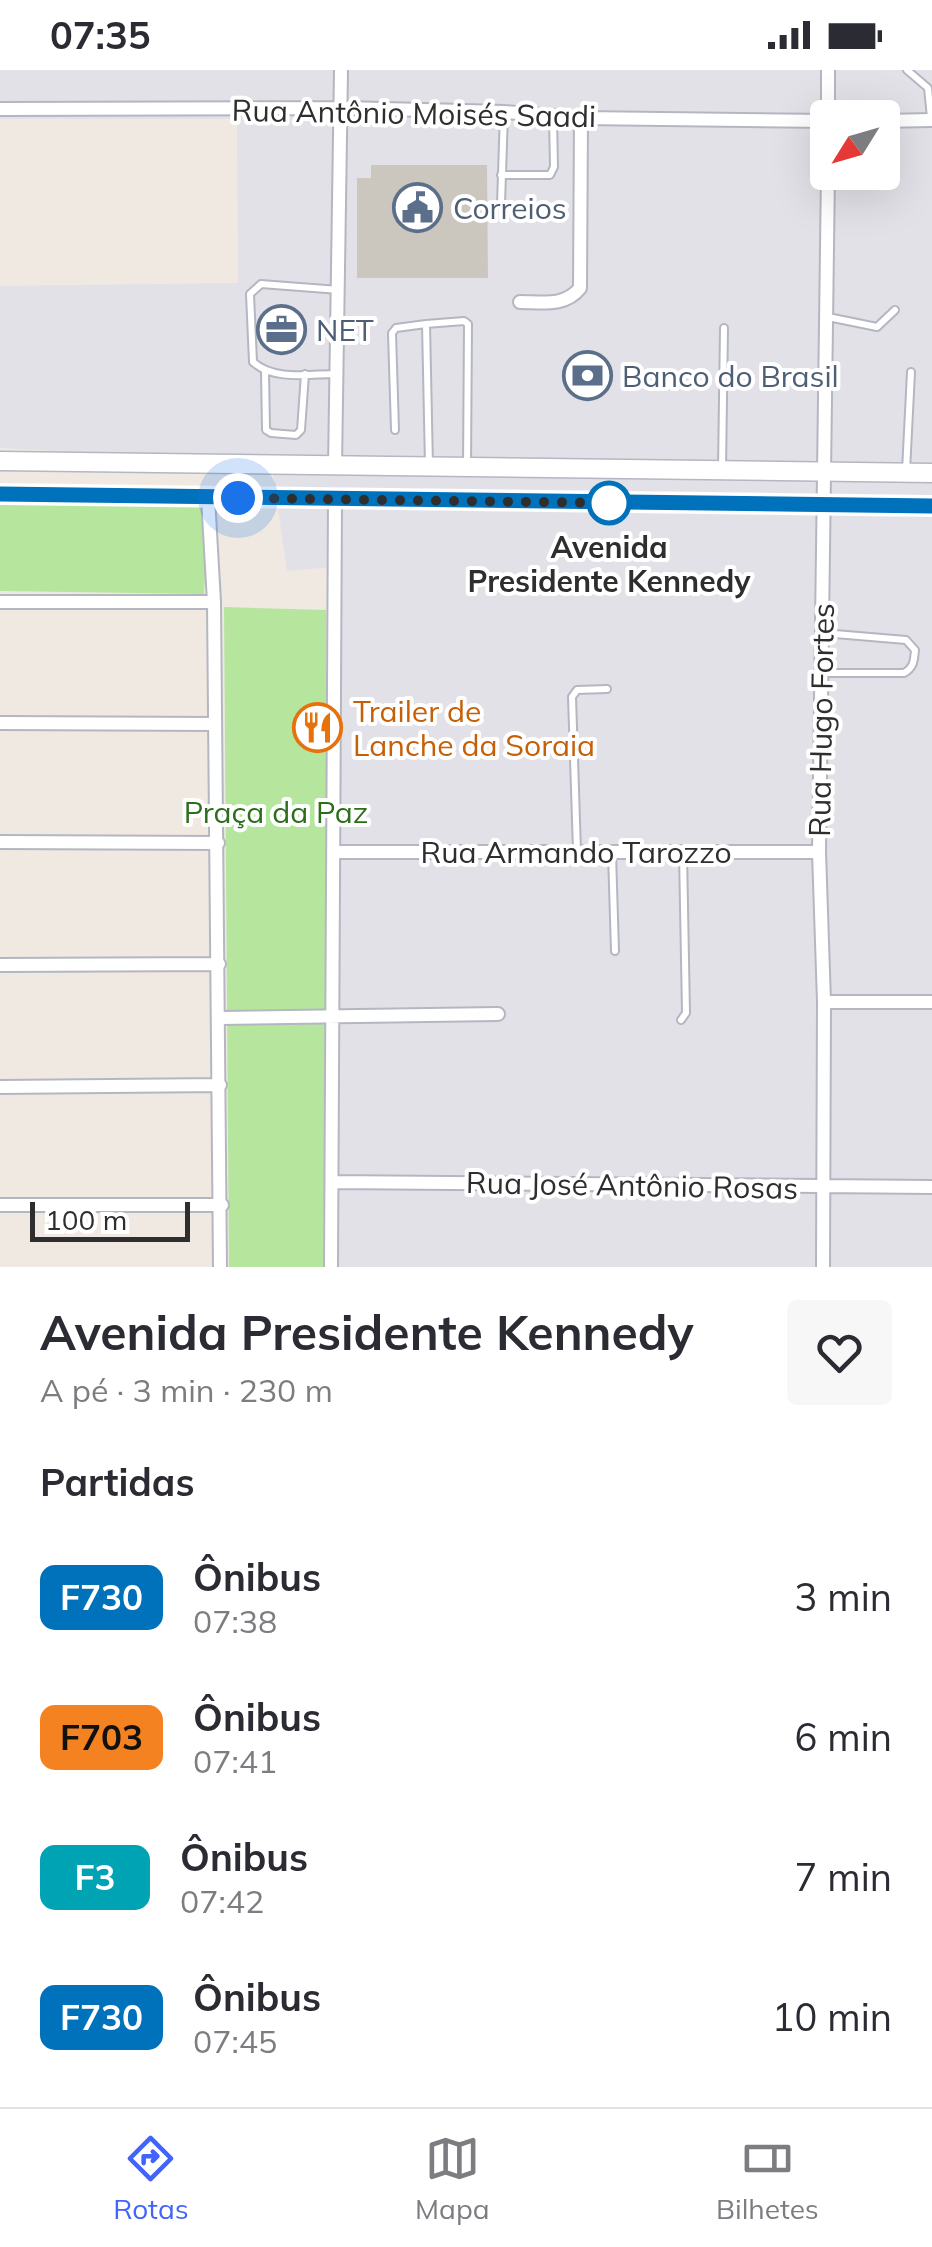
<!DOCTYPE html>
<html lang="pt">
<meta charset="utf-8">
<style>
body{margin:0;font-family:Mulish,sans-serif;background:#f7f7f7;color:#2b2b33;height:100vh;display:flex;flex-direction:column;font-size:38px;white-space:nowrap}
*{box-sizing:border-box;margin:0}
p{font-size:32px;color:#7c7c81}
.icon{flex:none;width:55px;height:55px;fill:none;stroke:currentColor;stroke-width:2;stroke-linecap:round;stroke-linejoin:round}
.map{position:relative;height:1197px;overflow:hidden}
.side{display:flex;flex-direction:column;background:#fff;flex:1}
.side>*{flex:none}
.badge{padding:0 20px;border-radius:15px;font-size:35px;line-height:65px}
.needle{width:65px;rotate:233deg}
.buttons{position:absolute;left:810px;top:30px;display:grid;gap:20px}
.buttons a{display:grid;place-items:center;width:90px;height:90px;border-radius:10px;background:#fff;box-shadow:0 10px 40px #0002;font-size:50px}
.scale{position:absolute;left:30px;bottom:25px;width:160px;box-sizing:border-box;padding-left:10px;border:5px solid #2e2e2e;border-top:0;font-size:28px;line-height:35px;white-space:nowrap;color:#2e2e2e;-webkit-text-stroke:8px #fff;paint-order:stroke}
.you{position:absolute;width:50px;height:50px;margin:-25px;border:8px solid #fff;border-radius:50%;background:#1a73e8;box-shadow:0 0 0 15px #1a73e833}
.map>.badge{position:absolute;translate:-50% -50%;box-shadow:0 0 0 5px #fff}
h2{padding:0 40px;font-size:38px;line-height:90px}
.round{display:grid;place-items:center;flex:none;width:105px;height:105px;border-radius:10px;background:#f7f7f7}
.summary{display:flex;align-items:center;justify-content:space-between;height:170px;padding:0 40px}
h1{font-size:48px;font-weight:700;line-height:75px}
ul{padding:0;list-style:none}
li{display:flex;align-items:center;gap:30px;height:140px;padding:0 40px}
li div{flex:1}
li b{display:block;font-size:38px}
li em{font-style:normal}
li .badge{min-width:110px;font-weight:700;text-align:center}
.status{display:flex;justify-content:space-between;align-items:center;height:70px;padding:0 50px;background:#fff;direction:ltr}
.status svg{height:28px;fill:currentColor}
.tab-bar{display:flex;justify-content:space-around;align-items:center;height:140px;border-top:2px solid #e1e1e2;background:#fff;font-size:28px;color:#7c7c81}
.tab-bar a{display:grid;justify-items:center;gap:5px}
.tab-bar .selected{color:#4264fb}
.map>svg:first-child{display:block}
.industrial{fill:#e3e1e8;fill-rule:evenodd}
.green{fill:#b6e59e}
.building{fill:#cbc7bf}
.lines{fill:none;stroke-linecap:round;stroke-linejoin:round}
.service-casing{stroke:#b4b7c1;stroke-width:10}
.minor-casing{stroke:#b4b7c1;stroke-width:16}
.secondary-casing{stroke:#b4b7c1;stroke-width:21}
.service{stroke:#fff;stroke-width:6}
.minor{stroke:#fff;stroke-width:12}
.secondary{stroke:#fff;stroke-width:18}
.line-casing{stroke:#fff;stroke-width:22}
.line{stroke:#0072bc;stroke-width:15}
.walk{stroke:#2e2e2e;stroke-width:10;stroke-dasharray:0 18}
.stop-dot{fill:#fff;stroke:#0072bc;stroke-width:5}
.labels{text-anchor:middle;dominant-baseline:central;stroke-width:8;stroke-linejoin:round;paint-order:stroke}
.street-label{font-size:30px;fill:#2e2e2e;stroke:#fff}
.service-label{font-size:30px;fill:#4e5e75;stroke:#fff;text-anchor:start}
.stop-label{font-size:30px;font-weight:bold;fill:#2e2e2e;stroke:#fff}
.food-label{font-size:30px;fill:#c56008;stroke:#fff;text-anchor:start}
.park-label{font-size:30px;fill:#2c6e1b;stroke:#fff}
</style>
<div class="status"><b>07:35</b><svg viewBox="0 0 49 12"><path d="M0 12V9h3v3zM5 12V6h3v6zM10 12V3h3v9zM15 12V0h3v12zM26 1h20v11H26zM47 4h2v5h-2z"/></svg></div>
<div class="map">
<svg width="932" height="1197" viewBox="0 0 932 1197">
<rect width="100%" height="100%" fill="#efe9e1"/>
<path class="industrial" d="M0 0H932V1197H331L334 497 287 501 270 384 166 387 0 378V216L238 213 237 49H0ZM828 48H882V102H828Z"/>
<path class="green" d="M0 435H209L204 524 0 521Z
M224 537 326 540 327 945 323 1197H229Z"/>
<path class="building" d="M371 95H487L488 208H357V108H371Z"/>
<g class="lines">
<defs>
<path id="service" d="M907 0 928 18 931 48
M504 43 501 134 508 140H542
M501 105H550L554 97 553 47
M828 247 877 257 895 240
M426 254 464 251 468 254 467 397
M265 301 266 360 271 363 296 365 301 360 305 304
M336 304C310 304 274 311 253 292L250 224 261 214 339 220
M395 360 392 263 396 258 426 254 429 396
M722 399 724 258
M906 401 911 302
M823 603H904C914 598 914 590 915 580L906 570 823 563
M577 781 572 627 577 620 607 619
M612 783 615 881
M681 950 686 943 683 783"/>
<path id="minor" d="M828 0V48
M0 39 343 38 504 42 581 48 828 51
M882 51 932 50
M520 232C542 232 565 237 580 218L581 48
M335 397 341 0
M208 427 214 532 220 1197
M0 532H214
M0 653 215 654
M0 772 218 773
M333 782H819
M0 895 219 894
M824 932H932
M220 948 498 944
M0 1017 220 1015
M332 1112 932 1117
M0 1135H222
M331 1197 335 429
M823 1197 824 932 819 782 828 102"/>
<path id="secondary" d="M0 391 932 403
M0 424 932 436"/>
</defs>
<use href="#service" class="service-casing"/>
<use href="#minor" class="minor-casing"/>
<use href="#secondary" class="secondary-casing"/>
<use href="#service" class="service"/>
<use href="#minor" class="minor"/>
<use href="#secondary" class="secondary"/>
</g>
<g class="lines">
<defs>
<path id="line" d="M0 424 932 436"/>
</defs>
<use href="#line" class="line-casing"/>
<use href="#line" class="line"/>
<path class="walk" d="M238 428 609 433"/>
</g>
<defs>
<symbol id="civic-ring" viewBox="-11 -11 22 22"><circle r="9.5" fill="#fff" stroke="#5c6f8a" stroke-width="1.5"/><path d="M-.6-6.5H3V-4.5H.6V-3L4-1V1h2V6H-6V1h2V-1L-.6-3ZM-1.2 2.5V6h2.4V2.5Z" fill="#5c6f8a"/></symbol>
<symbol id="office-ring" viewBox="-11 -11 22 22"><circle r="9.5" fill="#fff" stroke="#5c6f8a" stroke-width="1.5"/><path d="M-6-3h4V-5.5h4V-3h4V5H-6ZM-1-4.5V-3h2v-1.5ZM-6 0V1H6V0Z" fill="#5c6f8a"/></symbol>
<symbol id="bank-ring" viewBox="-11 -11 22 22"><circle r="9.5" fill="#fff" stroke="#5c6f8a" stroke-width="1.5"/><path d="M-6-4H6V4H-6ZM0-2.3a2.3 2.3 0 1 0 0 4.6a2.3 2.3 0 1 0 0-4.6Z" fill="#5c6f8a"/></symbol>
<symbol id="restaurant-ring" viewBox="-11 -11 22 22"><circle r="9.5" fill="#fff" stroke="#e8710a" stroke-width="1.5"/><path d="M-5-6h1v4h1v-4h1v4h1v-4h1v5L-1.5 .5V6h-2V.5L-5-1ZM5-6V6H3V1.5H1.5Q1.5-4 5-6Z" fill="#e8710a"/></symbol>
</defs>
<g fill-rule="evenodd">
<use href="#civic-ring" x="390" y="110" width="55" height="55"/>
<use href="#office-ring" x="254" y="232" width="55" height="55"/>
<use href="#bank-ring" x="560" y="278" width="55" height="55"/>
<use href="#restaurant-ring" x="290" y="630" width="55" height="55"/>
</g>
<circle class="stop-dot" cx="609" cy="433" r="20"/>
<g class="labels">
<g class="street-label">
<text transform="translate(414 43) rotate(1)">Rua Antônio Moisés Saadi</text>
<text transform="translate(821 650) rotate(-89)">Rua Hugo Fortes</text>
<text x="576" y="782">Rua Armando Tarozzo</text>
<text transform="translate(632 1115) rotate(1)">Rua José Antônio Rosas</text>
</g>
<g class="service-label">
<text x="453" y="138">Correios</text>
<text x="316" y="260">NET</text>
<text x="622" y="306">Banco do Brasil</text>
</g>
<g class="stop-label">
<text x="609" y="477">Avenida<tspan x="609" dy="34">Presidente Kennedy</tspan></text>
</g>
<g class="food-label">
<text x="353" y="641">Trailer de<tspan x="353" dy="34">Lanche da Soraia</tspan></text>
</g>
<g class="park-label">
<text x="276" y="742">Praça da Paz</text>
</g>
</g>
</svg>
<div class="buttons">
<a><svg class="needle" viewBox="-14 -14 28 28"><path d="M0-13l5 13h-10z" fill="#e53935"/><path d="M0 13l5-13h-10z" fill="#7c7c81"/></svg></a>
</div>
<div class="scale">100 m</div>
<div class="you" style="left:238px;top:428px"></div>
</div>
<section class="side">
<div class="summary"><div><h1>Avenida Presidente Kennedy</h1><p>A pé · 3 min · 230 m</p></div><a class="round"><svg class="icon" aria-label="heart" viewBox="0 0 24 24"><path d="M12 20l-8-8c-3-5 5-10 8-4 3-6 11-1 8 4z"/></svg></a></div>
<h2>Partidas</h2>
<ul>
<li><span class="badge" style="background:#0072bc;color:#fff">F730</span><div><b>Ônibus</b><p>07:38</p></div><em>3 min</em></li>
<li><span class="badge" style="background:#f58220;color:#111">F703</span><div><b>Ônibus</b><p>07:41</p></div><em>6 min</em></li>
<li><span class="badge" style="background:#00a3b4;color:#fff">F3</span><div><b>Ônibus</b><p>07:42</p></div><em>7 min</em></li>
<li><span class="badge" style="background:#0072bc;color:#fff">F730</span><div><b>Ônibus</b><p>07:45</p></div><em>10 min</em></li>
</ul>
</section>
<nav class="tab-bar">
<a class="selected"><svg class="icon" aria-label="directions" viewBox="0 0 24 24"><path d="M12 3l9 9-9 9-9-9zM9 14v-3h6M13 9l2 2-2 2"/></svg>Rotas</a>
<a><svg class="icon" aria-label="map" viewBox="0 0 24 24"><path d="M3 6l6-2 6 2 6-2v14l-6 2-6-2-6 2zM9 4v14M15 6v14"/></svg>Mapa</a>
<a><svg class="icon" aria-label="tickets" viewBox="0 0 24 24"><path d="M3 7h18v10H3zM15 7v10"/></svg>Bilhetes</a>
</nav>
